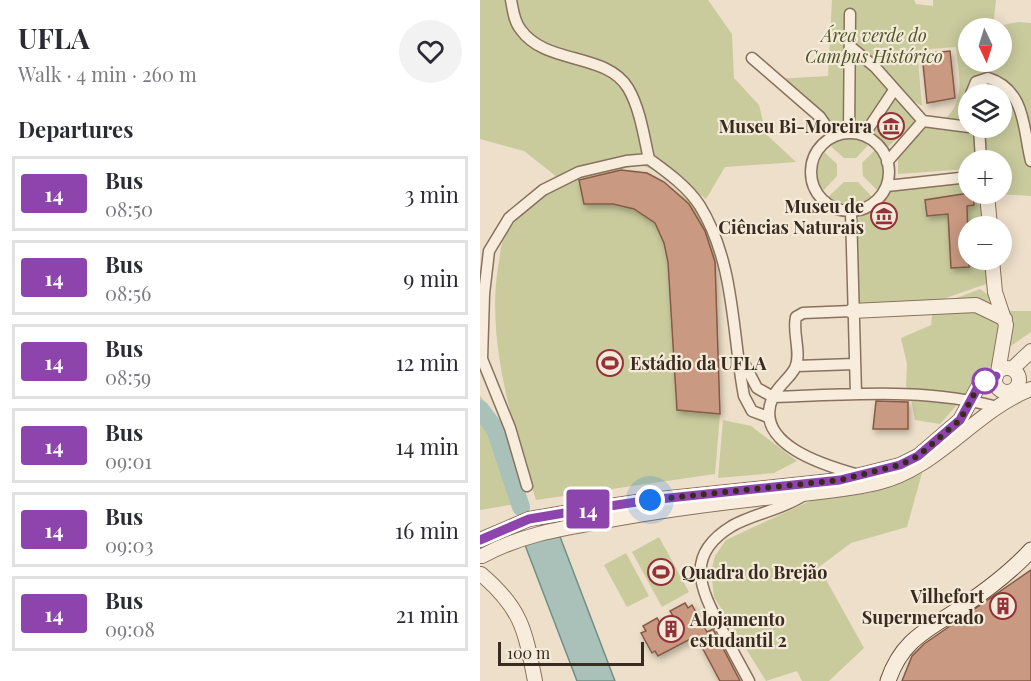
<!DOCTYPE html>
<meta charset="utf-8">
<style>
body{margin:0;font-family:"Playfair Display",serif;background:#f2f2f3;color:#2b2b33;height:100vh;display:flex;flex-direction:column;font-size:22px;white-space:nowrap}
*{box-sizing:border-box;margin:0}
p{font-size:20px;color:#7c7c81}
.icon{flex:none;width:33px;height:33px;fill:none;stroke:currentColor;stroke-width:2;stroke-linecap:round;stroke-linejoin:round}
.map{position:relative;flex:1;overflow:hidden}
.details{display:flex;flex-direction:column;background:#fff;width:480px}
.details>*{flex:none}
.badge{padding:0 12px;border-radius:4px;font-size:21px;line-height:39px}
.needle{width:39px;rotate:176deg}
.buttons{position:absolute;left:478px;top:18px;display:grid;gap:12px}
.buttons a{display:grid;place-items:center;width:54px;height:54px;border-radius:50%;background:#fff;box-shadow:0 3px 15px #0003;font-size:30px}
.scale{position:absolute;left:18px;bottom:15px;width:146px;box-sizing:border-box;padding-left:6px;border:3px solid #3a2b21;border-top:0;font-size:16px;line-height:21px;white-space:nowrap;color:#3a2b21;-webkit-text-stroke:4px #f4ead8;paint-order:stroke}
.you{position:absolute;width:30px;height:30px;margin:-15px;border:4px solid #fff;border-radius:50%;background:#1a73e8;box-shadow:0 0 0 9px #1a73e833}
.map>.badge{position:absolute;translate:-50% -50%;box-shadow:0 0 0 3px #fff}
h2{padding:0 18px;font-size:22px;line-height:54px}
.round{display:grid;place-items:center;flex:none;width:63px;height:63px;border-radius:32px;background:#f2f2f3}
.headline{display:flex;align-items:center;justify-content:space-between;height:102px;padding:0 18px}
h1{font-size:28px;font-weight:700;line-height:45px}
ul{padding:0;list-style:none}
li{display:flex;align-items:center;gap:18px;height:75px;margin:0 12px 9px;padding:0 6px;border:3px solid #e1e1e2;border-radius:0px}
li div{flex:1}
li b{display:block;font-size:22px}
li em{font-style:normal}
li .badge{min-width:66px;font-weight:700;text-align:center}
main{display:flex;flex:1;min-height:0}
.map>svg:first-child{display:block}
.green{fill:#c9cb9d;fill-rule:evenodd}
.water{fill:#a9c1b8;stroke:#709085;stroke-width:1.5}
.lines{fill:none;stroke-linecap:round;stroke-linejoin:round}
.river{stroke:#a9c1b8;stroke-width:18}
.building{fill:#c99981;stroke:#865a45;stroke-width:1.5;filter:url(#shadow)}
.minor-casing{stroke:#88715e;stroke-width:13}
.tertiary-casing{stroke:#88715e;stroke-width:16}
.secondary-casing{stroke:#6a5341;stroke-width:17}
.minor{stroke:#f8eddc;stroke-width:10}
.tertiary{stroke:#f8eddc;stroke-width:14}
.secondary{stroke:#f8eddc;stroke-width:15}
.line-casing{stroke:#fff;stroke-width:14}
.line{stroke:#8e44ad;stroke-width:9}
.walk{stroke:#3a2b21;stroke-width:6;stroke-dasharray:0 10.8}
.stop-dot{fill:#fff;stroke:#8e44ad;stroke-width:3}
.labels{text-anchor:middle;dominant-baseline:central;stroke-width:4.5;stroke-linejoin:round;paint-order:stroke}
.park-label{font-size:18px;font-style:italic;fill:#4d5529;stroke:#f4ead8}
.poi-label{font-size:18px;font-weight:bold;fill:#3a2b21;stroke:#f4ead8;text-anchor:end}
</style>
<main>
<section class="details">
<div class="headline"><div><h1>UFLA</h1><p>Walk · 4 min · 260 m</p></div><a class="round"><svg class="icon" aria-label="heart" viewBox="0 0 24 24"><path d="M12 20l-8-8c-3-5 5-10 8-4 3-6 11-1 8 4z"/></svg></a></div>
<h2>Departures</h2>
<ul>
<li><span class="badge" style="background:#8e44ad;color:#fff">14</span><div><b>Bus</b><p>08:50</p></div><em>3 min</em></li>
<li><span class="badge" style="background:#8e44ad;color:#fff">14</span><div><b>Bus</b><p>08:56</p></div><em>9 min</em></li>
<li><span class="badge" style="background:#8e44ad;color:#fff">14</span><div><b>Bus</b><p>08:59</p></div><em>12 min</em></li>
<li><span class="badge" style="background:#8e44ad;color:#fff">14</span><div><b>Bus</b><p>09:01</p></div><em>14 min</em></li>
<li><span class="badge" style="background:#8e44ad;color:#fff">14</span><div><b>Bus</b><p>09:03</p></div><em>16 min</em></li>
<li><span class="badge" style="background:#8e44ad;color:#fff">14</span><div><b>Bus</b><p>09:08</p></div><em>21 min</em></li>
</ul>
</section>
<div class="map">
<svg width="551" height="681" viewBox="0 0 551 681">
<defs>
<filter id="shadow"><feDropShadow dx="2" dy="3.5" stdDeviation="3" flood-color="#0004"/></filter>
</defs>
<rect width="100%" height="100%" fill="#eddfc9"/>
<path class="green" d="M0 0H228L252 34 254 78 279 105 286 134 316 162 245 167 226 199 199 179 160 165 138 170 167 173 184 182 218 208 235 247 240 414 235 474 56 500C34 430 6 342 18 267 20 259 20 248 23 241 42 204 72 185 111 174L77 177 44 151 0 139Z
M352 0H434L436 4 453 6V0H516L513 27 538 22 551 23V196L517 194H522V160H489V169L418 174V151L438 119 408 147 390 129 409 95 381 126 355 131 295 79 348 76ZM489 28H522V62H489ZM476 47C478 74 487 99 465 119L442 114 415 96 414 90 442 106 437 50ZM489 94H522V128H489Z
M368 135 380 137 390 143 376 158H364L348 144Z
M397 148C407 164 409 175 398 191L383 176 382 163Z
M342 150 357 164V176L343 191C333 176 333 164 342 150Z
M489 179V194H503L506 226H489V260H506V284L463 299 375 305 378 219 415 186Z
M364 182H378L392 197C376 207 364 207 347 198Z
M500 289 531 311H551V332L525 350 460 424 435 420 430 393 426 386 427 364 421 338 451 325 453 307Z
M0 396 23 424 41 503 0 510Z
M243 420 271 426 317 461 294 473 238 478Z
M442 473 427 527 371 543 339 567 384 648 349 681H322L317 671 286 681 234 597 231 571 235 556 246 540 330 501 390 493Z
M179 537 209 592 182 607 152 552Z
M146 553 169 596 147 607 124 565Z"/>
<path class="water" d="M79 534 135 681H97L45 545Z"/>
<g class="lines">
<path class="river" d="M0 409 15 429 41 507"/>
</g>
<path class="building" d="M470 51 475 98 447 103 442 54Z
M141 170 167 173 184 182 209 204 225 231 235 262 240 414 197 410 188 262 184 243 175 223 154 209 133 204H104L99 180Z
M489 193 493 194 494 205 487 206 489 267 471 268 468 214 447 216 445 200Z
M396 401 428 402V429H393Z
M551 570V681H422L432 656 444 644Z
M205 603 208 608 212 605 227 632 233 629 260 681H240L216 636 178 656 175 651 172 653 161 633 166 631 163 626 177 618 180 623 193 616 190 611Z"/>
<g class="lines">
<defs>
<path id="minor" d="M31 0C33 10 34 22 41 30 66 65 126 52 148 88 160 108 164 137 169 159
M371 47 395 67 443 121
M272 58 340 117 353 136
M491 94 496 82 508 78C546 90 543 129 551 161
M499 128 501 160
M331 172a39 39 0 1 1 78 0a39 39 0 1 1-78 0Z
M369 133 370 14
M384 135 414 90
M407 162 443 121 489 127
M407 186 489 177
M371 212 376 394
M372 311 323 313 316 317C312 332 322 354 315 368 310 378 298 386 293 397 271 444 346 466 379 475
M263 361 277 388 293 397C367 395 445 387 517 407
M317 366 374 364
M47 486 30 428 2 359 4 294 9 251 29 218 63 190 99 172 146 161 169 159C187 172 208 187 220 206 255 263 252 333 264 396L272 411 288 417
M269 681C259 663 250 646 241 628 220 588 204 555 252 526 275 513 302 510 324 495"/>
<path id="tertiary" d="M507 194 510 226
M512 260 515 292 526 325 518 372
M372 311 496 305 525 319
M515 380a12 12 0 1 1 24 0a12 12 0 1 1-24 0Z
M532 369 551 351
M0 540 49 519 90 512 170 500 360 480 420 465 438 456 480 420 498 387 516 376
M2 556C39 536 77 529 119 522 171 512 223 505 276 499 316 494 358 492 397 483 459 468 494 411 551 389
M1 574C42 609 45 630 55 681"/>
<path id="secondary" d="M408 681C422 639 448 630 482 607 507 590 531 572 551 550"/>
</defs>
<use href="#minor" class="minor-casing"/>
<use href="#tertiary" class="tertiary-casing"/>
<use href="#secondary" class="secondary-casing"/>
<use href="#minor" class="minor"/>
<use href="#tertiary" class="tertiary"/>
<use href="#secondary" class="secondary"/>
</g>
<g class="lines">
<defs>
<path id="line" d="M0 540 49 519 90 512 170 500 360 480 420 465 438 456 480 420 498 387 516 376"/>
</defs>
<use href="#line" class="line-casing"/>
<use href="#line" class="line"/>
<path class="walk" d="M170 500 360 480 420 465 438 456 480 420 498 387 505 381"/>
</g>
<defs>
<symbol id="museum-ring" viewBox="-11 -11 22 22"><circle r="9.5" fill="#f4ead8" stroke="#953139" stroke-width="1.5"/><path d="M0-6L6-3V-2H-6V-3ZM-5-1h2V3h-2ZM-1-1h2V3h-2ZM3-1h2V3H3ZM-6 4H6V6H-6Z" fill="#953139"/></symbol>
<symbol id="stadium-ring" viewBox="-11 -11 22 22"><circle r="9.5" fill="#f4ead8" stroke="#953139" stroke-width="1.5"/><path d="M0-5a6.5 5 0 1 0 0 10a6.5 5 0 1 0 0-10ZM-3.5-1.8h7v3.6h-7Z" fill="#953139"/></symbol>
<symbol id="building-ring" viewBox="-11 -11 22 22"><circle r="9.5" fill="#f4ead8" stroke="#953139" stroke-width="1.5"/><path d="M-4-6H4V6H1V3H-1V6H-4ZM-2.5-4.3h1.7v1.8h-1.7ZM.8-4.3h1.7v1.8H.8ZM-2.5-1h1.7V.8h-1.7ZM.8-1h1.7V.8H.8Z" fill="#953139"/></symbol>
</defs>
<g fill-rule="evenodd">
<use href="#museum-ring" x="396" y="111" width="30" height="30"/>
<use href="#museum-ring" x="389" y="201" width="30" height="30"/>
<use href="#stadium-ring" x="115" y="348" width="30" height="30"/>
<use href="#stadium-ring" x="166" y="557" width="30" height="30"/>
<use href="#building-ring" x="508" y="591" width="30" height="30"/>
<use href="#building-ring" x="176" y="614" width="30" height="30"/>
</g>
<circle class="stop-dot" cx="505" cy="381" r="12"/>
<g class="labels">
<g class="park-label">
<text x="394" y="35">Área verde do<tspan x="394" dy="21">Campus Histórico</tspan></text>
</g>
<g class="poi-label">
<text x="392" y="126">Museu Bi-Moreira</text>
<text x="384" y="206">Museu de<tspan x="384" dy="21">Ciências Naturais</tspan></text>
<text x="150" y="363" text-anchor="start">Estádio da UFLA</text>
<text x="201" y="572" text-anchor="start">Quadra do Brejão</text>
<text x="504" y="596">Vilhefort<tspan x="504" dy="21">Supermercado</tspan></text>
<text x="210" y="619" text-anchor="start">Alojamento<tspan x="210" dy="21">estudantil 2</tspan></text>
</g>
</g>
</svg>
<div class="buttons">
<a><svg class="needle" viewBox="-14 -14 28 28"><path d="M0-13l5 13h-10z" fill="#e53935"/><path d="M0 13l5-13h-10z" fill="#7c7c81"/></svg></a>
<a><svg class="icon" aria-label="layers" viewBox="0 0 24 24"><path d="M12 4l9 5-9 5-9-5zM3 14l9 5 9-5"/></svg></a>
<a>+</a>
<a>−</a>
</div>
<div class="scale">100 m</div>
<div class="you" style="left:170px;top:500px"></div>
<b class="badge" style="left:108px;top:509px;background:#8e44ad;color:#fff">14</b>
</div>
</main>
